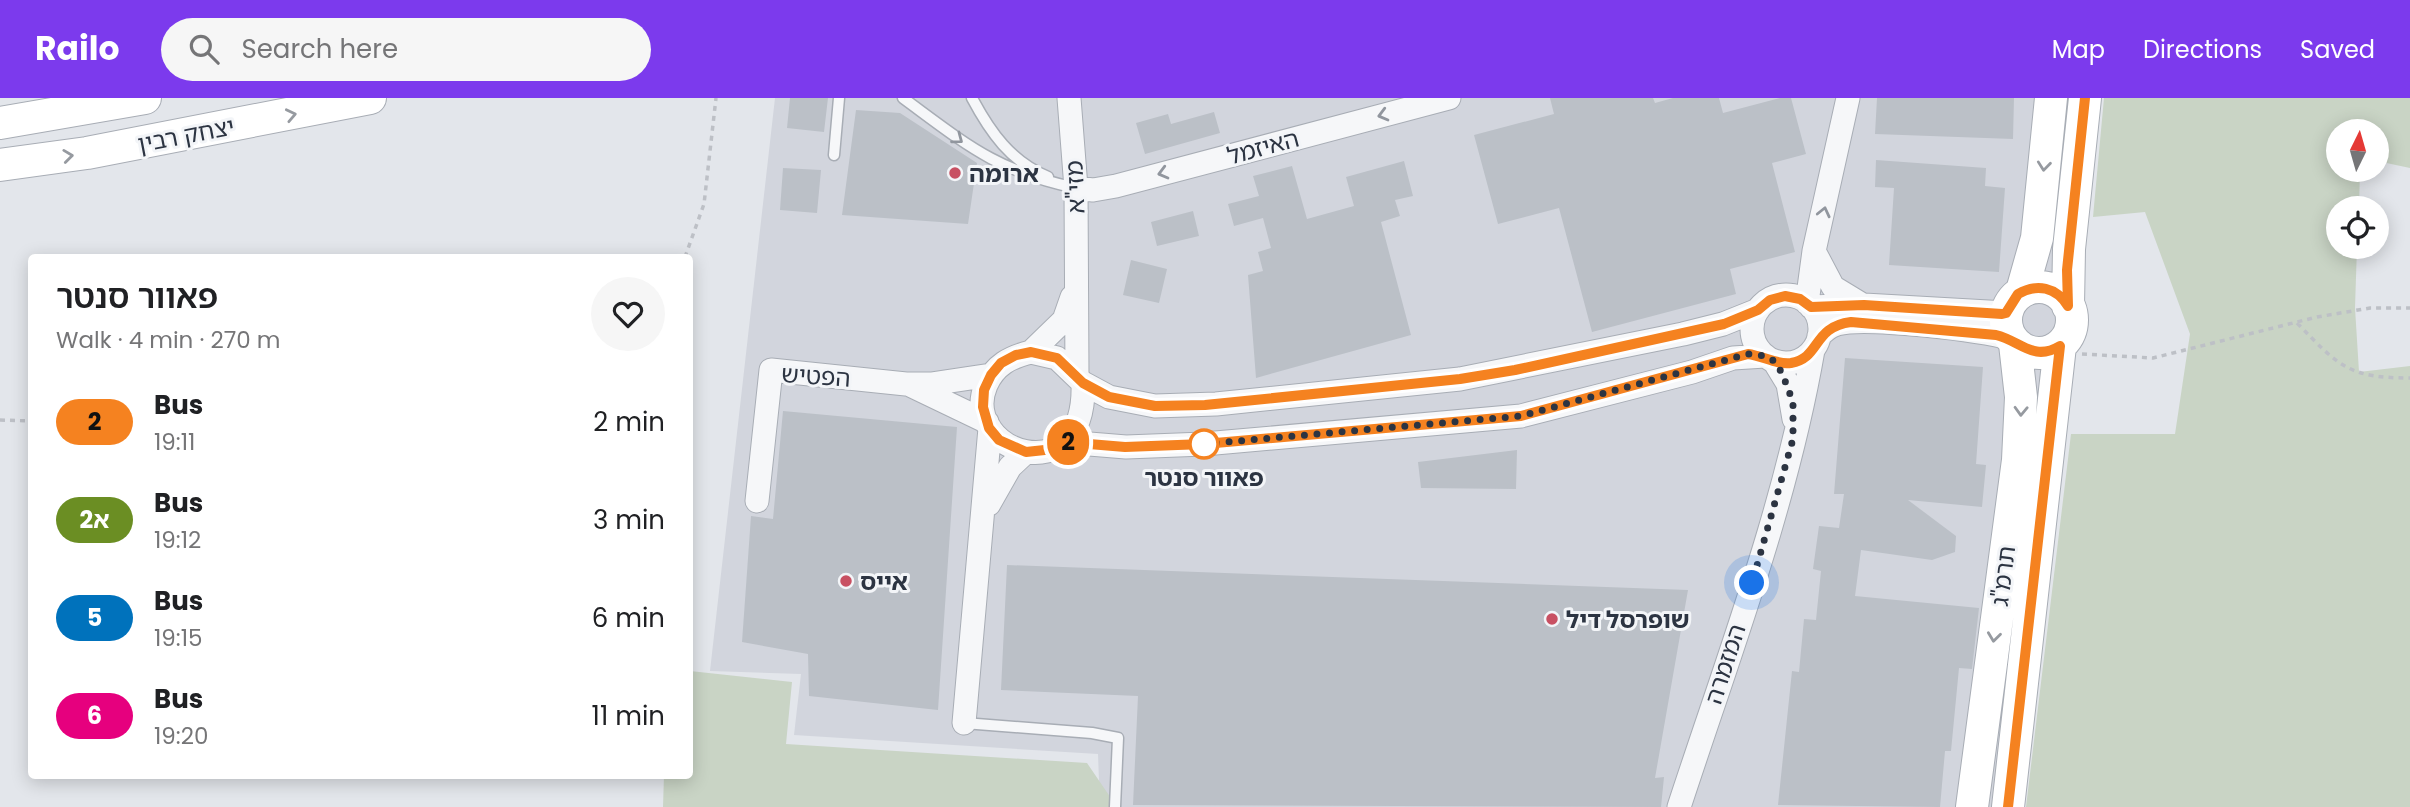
<!DOCTYPE html>
<meta charset="utf-8">
<style>
body{margin:0;font-family:Poppins,"Noto Sans Hebrew",sans-serif;background:#f6f6f6;color:#202124;height:100vh;display:flex;flex-direction:column;font-size:26px;white-space:nowrap}
*{box-sizing:border-box;margin:0}
p{font-size:23px;color:#757577}
.icon{flex:none;width:38px;height:38px;fill:none;stroke:currentColor;stroke-width:2;stroke-linecap:round;stroke-linejoin:round}
.map{position:relative;flex:1;overflow:hidden}
.drawer{position:absolute;left:28px;top:156px;width:665px;height:525px;display:flex;flex-direction:column;background:#fff;border-radius:7px;box-shadow:0 4px 18px #0003}
.drawer>*{flex:none}
.badge{padding:0 14px;border-radius:23px;font-size:24px;line-height:46px}
.needle{width:46px;rotate:5deg}
.controls{position:absolute;left:2326px;top:21px;display:grid;gap:14px}
.controls a{display:grid;place-items:center;width:63px;height:63px;border-radius:50%;background:#fff;box-shadow:0 4px 18px #0003;font-size:35px}
.you{position:absolute;width:35px;height:35px;margin:-18px;border:5px solid #fff;border-radius:50%;background:#1a73e8;box-shadow:0 0 0 10px #1a73e833}
.map>.badge{position:absolute;translate:-50% -50%;box-shadow:0 0 0 4px #fff}
.round{display:grid;place-items:center;flex:none;width:74px;height:74px;border-radius:37px;background:#f6f6f6}
.overview{display:flex;align-items:center;justify-content:space-between;height:119px;padding:0 28px}
h1{font-size:33px;font-weight:600;line-height:52px}
ul{padding:0;list-style:none}
li{display:flex;align-items:center;gap:21px;height:98px;padding:0 28px}
li div{flex:1}
li b{display:block;font-size:26px}
li em{font-style:normal}
li .badge{min-width:77px;font-weight:700;text-align:center}
header{display:flex;align-items:center;gap:42px;box-sizing:border-box;height:98px;padding:0 35px;background:#7c3aed;color:#fff}
header strong{font-size:33px}
nav{display:flex;gap:38px;margin-inline-start:auto;font-size:24px}
.search{width:490px;height:63px;background:#f6f6f6;display:flex;align-items:center;gap:18px;box-sizing:border-box;padding:0 24px;border-radius:38px;color:#757577;font-size:26px}
.map>svg:first-child{display:block}
.built{fill:#d2d5dd}
.green{fill:#c9d4c5}
.building{fill:#bbc0c7}
.lines{fill:none;stroke-linecap:round;stroke-linejoin:round}
.service-casing{stroke:#a8adb5;stroke-width:13}
.minor-casing{stroke:#a8adb5;stroke-width:25}
.secondary-casing{stroke:#a8adb5;stroke-width:34}
.path{stroke:#bdc0c6;stroke-width:3.5;stroke-dasharray:5 5;stroke-linecap:butt}
.service{stroke:#f6f7f9;stroke-width:10}
.minor{stroke:#f6f7f9;stroke-width:23}
.secondary{stroke:#fff;stroke-width:32}
.oneway{stroke:#969aa0}
.oneway2{stroke:#91969e}
.line-casing{stroke:#fff;stroke-width:16}
.line{stroke:#f58220;stroke-width:10}
.walk{stroke:#2c3442;stroke-width:7;stroke-dasharray:0 12.6}
.poi-dot{fill:#c85062;stroke:#f3f5f8;stroke-width:2.5}
.stop-dot{fill:#fff;stroke:#f58220;stroke-width:3.5}
.labels{text-anchor:middle;dominant-baseline:central;stroke-width:6;stroke-linejoin:round;paint-order:stroke}
.street-label{font-size:24px;fill:#2c3442;stroke:#f3f5f8}
.poi-label{font-size:24px;font-weight:bold;fill:#2c3442;stroke:#f3f5f8;text-anchor:start}
.stop-label{font-size:24px;font-weight:bold;fill:#2c3442;stroke:#f3f5f8}
</style>
<header>
<strong>Railo</strong>
<div class="search"><svg class="icon" aria-label="search" viewBox="0 0 24 24"><circle cx="10" cy="10" r="6"/><path d="M15 15l6 6"/></svg>Search here</div>
<nav><a>Map</a><a>Directions</a><a>Saved</a></nav>
</header>
<div class="map">
<svg width="2410" height="709" viewBox="0 0 2410 709">
<rect width="100%" height="100%" fill="#e3e6eb"/>
<path class="built" d="M775 0H2098L2018 709H1100L1098 656 794 637 801 576 710 573Z"/>
<path class="green" d="M2104 0H2410V70L2377 63 2376 33H2338V72H2360L2359 110H2338V149H2357L2355 210 2359 274 2410 268V709H2026L2071 336H2175L2190 236 2145 114 2093 119Z
M690 573 792 584 786 646 1087 665 1117 709H663L664 677H690Z"/>
<path class="building" d="M790 0H828L824 34 787 30Z
M1550 0H1653L1655 5 1673 0H1719L1723 15 1780 0H1791L1806 56 1772 65 1795 154 1730 171 1736 196 1592 234 1559 110 1498 126 1474 37 1554 16Z
M1877 0H2014L2013 41 1875 36Z
M856 12 900 15 977 65 968 126 842 117Z
M1214 14 1220 35 1145 56 1136 25 1168 16 1171 26Z
M1876 62 1986 70 1985 88 2005 90 1999 174 1889 167 1894 90 1875 89Z
M1404 63 1413 98 1395 102 1400 118 1381 124 1411 237 1256 280 1248 177 1263 173 1258 154 1271 150 1263 120 1234 128 1228 106 1259 98 1253 78 1292 68 1307 121 1354 108 1346 79Z
M783 70 821 72 817 115 780 112Z
M1193 113 1199 138 1157 148 1151 124Z
M1131 162 1167 171 1159 205 1123 197Z
M1845 260 1983 269 1976 366 1986 367 1982 409 1908 402 1956 438 1955 454 1932 462 1861 452 1855 498 1979 510 1972 571 1959 570 1951 653H1945L1940 709 1778 707 1792 573 1799 574 1804 521 1816 522 1821 473 1813 471 1819 428 1839 430 1844 396H1834Z
M783 313 957 329 938 612 809 598 808 556 742 544 751 418 773 421Z
M1517 352 1516 391 1421 390 1418 364Z
M1007 467 1688 492 1655 680 1664 679 1661 709 1133 707 1138 598 1001 592Z"/>
<g class="lines">
<defs>
<path id="service" d="M903 0C967 47 996 73 1076 90
M972 0C990 34 1011 64 1048 79
M834 57 839 0
M964 625 1092 635 1118 640 1115 709"/>
<path id="minor" d="M1069 0 1076 90 1077 277
M1076 90 1093 92 1116 88 1449 0
M1814 153 1833 189 1861 206
M1752 231a34 34 0 1 1 68 0a34 34 0 1 1-68 0Z
M1807 205 1814 153 1848 0
M1811 209 1864 207 2006 215
M1819 238C1824 233 1829 228 1837 226 1865 218 1981 232 2012 241
M1031 254 1057 260 1083 285C1087 399 958 353 986 287 995 267 1010 259 1031 254Z
M1031 254 1064 222 1072 199
M1774 263 1788 286 1794 321
M1083 285 1109 299 1155 308 1216 306 1460 281 1683 236 1723 226 1758 212
M912 288 987 324
M1065 344 1126 349 1204 346 1521 318 1692 274 1733 260 1765 258
M757 403 771 272 906 286H931L991 277
M989 406 1010 369 1026 354
M964 625 990 330
M1679 709C1728 559 1786 408 1813 252"/>
<path id="secondary" d="M0 25 145 0
M0 67 87 55 370 0
M2006 222a33 33 0 1 1 66 0a33 33 0 1 1-66 0Z
M2022 193 2037 140 2051 0
M2068 208 2069 151 2085 0
M1972 709 2018 362 2021 299 2015 246
M2008 709 2060 248"/>
</defs>
<use href="#service" class="service-casing"/>
<use href="#minor" class="minor-casing"/>
<use href="#secondary" class="secondary-casing"/>
<path class="path" d="M685 159 704 106 716 0
M2297 225C2339 268 2348 280 2410 280
M2082 256 2153 260 2317 219 2370 210H2410
M0 322 32 323"/>
<use href="#service" class="service"/>
<use href="#minor" class="minor"/>
<use href="#secondary" class="secondary"/>
</g>
<defs><path id="oneway-chevron" d="M-2-3.5L2.5 0L-2 3.5" fill="none" stroke-width="1.6" stroke-linecap="round" stroke-linejoin="round" transform="scale(1.75)"/></defs>
<g class="oneway">
<use href="#oneway-chevron" transform="translate(291 17) rotate(-12)"/>
<use href="#oneway-chevron" transform="translate(68 58) rotate(-7)"/>
<use href="#oneway-chevron" transform="translate(2044 68) rotate(96)"/>
<use href="#oneway-chevron" transform="translate(2021 313) rotate(92)"/>
<use href="#oneway-chevron" transform="translate(1994 539) rotate(97)"/>
</g>
<g class="oneway2">
<use href="#oneway-chevron" transform="translate(1383 17) rotate(165)"/>
<use href="#oneway-chevron" transform="translate(958 41) rotate(37)"/>
<use href="#oneway-chevron" transform="translate(1163 75) rotate(165)"/>
<use href="#oneway-chevron" transform="translate(1824 114) rotate(-77)"/>
</g>
<g class="lines">
<defs>
<path id="line" d="M2008 709 2060 248C2033 264 2021 243 1996 237L1851 224C1812 229 1821 260 1791 265 1777 267 1763 258 1748 256L1521 318 1204 346 1125 349 1065 344 1054 351 1026 354 999 342 989 330 983 309 984 292 991 277 1001 265 1016 257 1031 254 1057 260 1083 285 1109 299 1155 308 1205 307 1460 281 1515 272 1724 226 1758 212 1770 202 1785 198 1800 201 1811 209 1864 207 2002 216 2006 215 2018 196C2037 185 2056 189 2068 208L2067 172 2085 0"/>
</defs>
<use href="#line" class="line-casing"/>
<use href="#line" class="line"/>
<path class="walk" d="M1204 346 1521 318 1748 256 1765 258 1774 263 1782 275 1793 304V341L1752 485"/>
</g>
<g class="poi-dot">
<circle cx="955" cy="75" r="7"/>
<circle cx="846" cy="483" r="7"/>
<circle cx="1552" cy="521" r="7"/>
</g>
<circle class="stop-dot" cx="1204" cy="346" r="14"/>
<g class="labels">
<g class="street-label">
<text transform="translate(186 37) rotate(-11)">יצחק רבין</text>
<text transform="translate(1263 49) rotate(-15)">האיזמל</text>
<text transform="translate(1075 89) rotate(-92)">מזי"א</text>
<text transform="translate(816 278) rotate(4)">הפטיש</text>
<text transform="translate(2003 478) rotate(-83)">תרמ"ג</text>
<text transform="translate(1725 566) rotate(-72)">המזמרה</text>
</g>
<g class="poi-label">
<text x="969" y="75">ארומה</text>
<text x="860" y="483">אייס</text>
<text x="1566" y="521">שופרסל דיל</text>
</g>
<g class="stop-label">
<text x="1204" y="379">פאוור סנטר</text>
</g>
</g>
</svg>
<div class="controls">
<a><svg class="needle" viewBox="-14 -14 28 28"><path d="M0-13l5 13h-10z" fill="#e53935"/><path d="M0 13l5-13h-10z" fill="#757577"/></svg></a>
<a><svg class="icon" aria-label="locate" viewBox="0 0 24 24"><circle cx="12" cy="12" r="6"/><path d="M12 2v4M12 18v4M2 12h4M18 12h4"/></svg></a>
</div>
<div class="you" style="left:1752px;top:485px"></div>
<b class="badge" style="left:1068px;top:344px;background:#f58220;color:#111">2</b>
<section class="drawer">
<div class="overview"><div><h1>פאוור סנטר</h1><p>Walk · 4 min · 270 m</p></div><a class="round"><svg class="icon" aria-label="heart" viewBox="0 0 24 24"><path d="M12 20l-8-8c-3-5 5-10 8-4 3-6 11-1 8 4z"/></svg></a></div>
<ul>
<li><span class="badge" style="background:#f58220;color:#111">2</span><div><b>Bus</b><p>19:11</p></div><em>2 min</em></li>
<li><span class="badge" style="background:#6b8e23;color:#fff">2א</span><div><b>Bus</b><p>19:12</p></div><em>3 min</em></li>
<li><span class="badge" style="background:#0072bc;color:#fff">5</span><div><b>Bus</b><p>19:15</p></div><em>6 min</em></li>
<li><span class="badge" style="background:#e6007e;color:#fff">6</span><div><b>Bus</b><p>19:20</p></div><em>11 min</em></li>
</ul>
</section>
</div>
